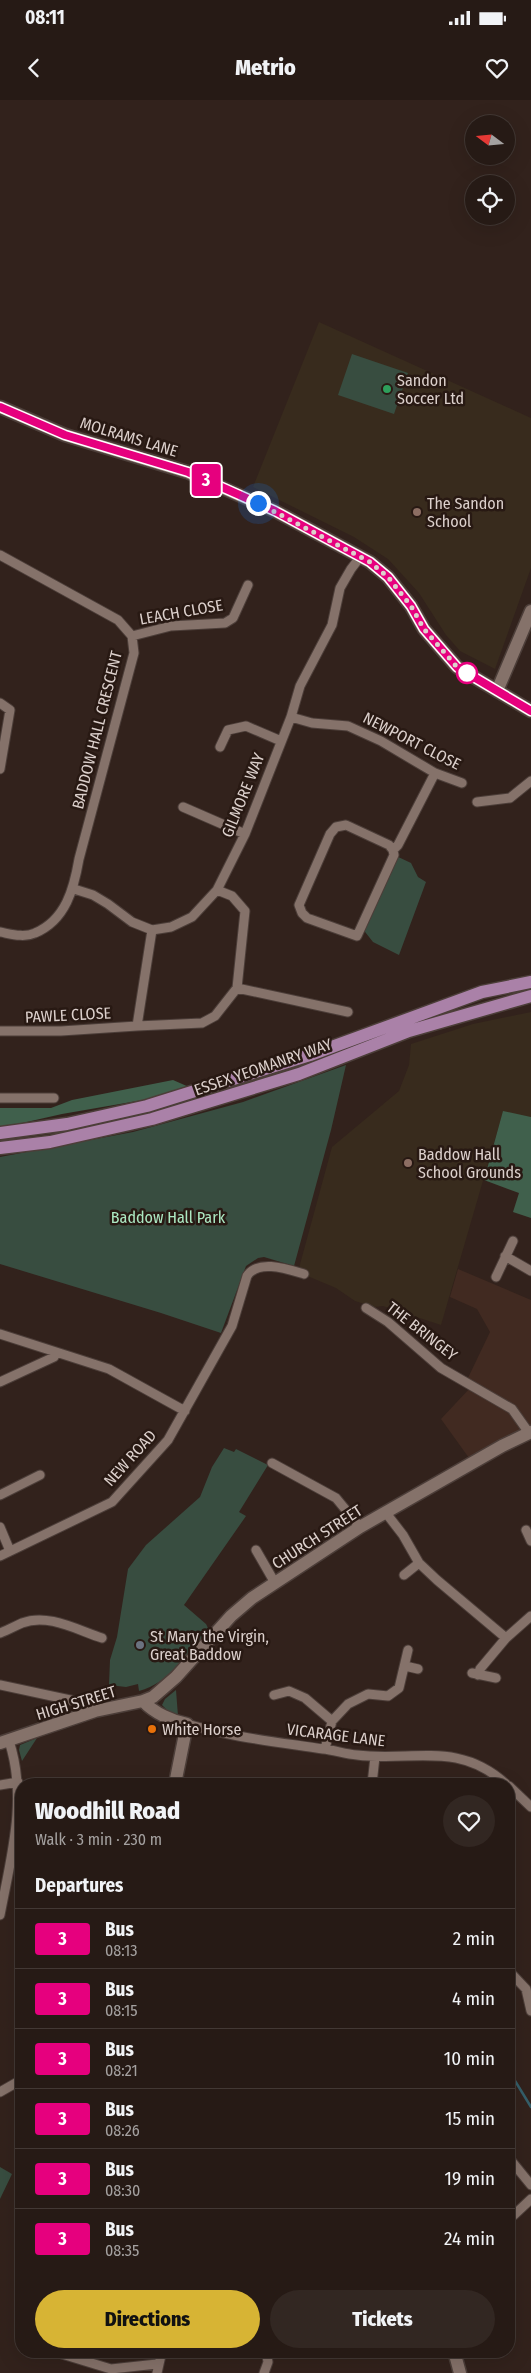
<!DOCTYPE html>
<meta charset="utf-8">
<style>
body{margin:0;font-family:"Fira Sans Condensed",sans-serif;background:#322722;color:#f1f3f6;height:100vh;display:flex;flex-direction:column;font-size:19px;white-space:nowrap}
*{box-sizing:border-box;margin:0}
p{font-size:16px;color:#a4a1a0}
.icon{flex:none;width:28px;height:28px;fill:none;stroke:currentColor;stroke-width:2;stroke-linecap:round;stroke-linejoin:round}
.map{position:relative;flex:1;overflow:hidden}
.drawer{position:absolute;left:15px;top:1678px;width:500px;height:580px;display:flex;flex-direction:column;background:#261a15;border-radius:20px;box-shadow:0 5px 20px #0002,0 0 0 1px #423834}
.drawer>*{flex:none}
.badge{padding:0 10px;border-radius:4px;font-size:18px;line-height:32px}
.needle{width:32px;rotate:286deg}
.controls{position:absolute;left:465px;top:15px;display:grid;gap:10px}
.controls a{display:grid;place-items:center;width:50px;height:50px;border-radius:50%;background:#261a15;box-shadow:0 5px 20px #0002,0 0 0 1px #423834;font-size:25px}
.you{position:absolute;width:25px;height:25px;margin:-12px;border:4px solid #fff;border-radius:50%;background:#1a73e8;box-shadow:0 0 0 8px #1a73e833}
.map>.badge{position:absolute;translate:-50% -50%;box-shadow:0 0 0 2px #fff}
h2{padding:0 20px;font-size:19px;line-height:45px}
.round{display:grid;place-items:center;flex:none;width:52px;height:52px;border-radius:26px;background:#322722}
.headline{display:flex;align-items:center;justify-content:space-between;height:85px;padding:0 20px}
h1{font-size:24px;font-weight:800;line-height:38px}
.cta{display:flex;gap:10px;margin-top:auto;padding:10px 20px}
.cta a{flex:1;height:58px;border-radius:30px;background:#d7b434;color:#111;font-size:20px;font-weight:800;line-height:58px;text-align:center}
.cta a+a{background:#322722;color:#f1f3f6}
ul{padding:0;list-style:none}
li{display:flex;align-items:center;gap:15px;height:60px;padding:0 20px;border-top:1px solid #423834}
li div{flex:1}
li b{display:block;font-size:19px}
li em{font-style:normal}
li .badge{min-width:55px;font-weight:700;text-align:center}
.status{display:flex;justify-content:space-between;align-items:center;height:35px;padding:0 25px;background:#261a15;direction:ltr}
.status svg{height:14px;fill:currentColor}
header{display:flex;justify-content:space-between;align-items:center;height:65px;padding:0 20px;background:#261a15;font-size:22px;font-weight:800}
.map>svg:first-child{display:block}
.built{fill:#412a21}
.education{fill:#382b1d}
.green{fill:#384d40}
.forest{fill:#40604c}
.lines{fill:none;stroke-linecap:round;stroke-linejoin:round}
.stream{stroke:#355f6a;stroke-width:2.5}
.street-casing{stroke:#4c3e39;stroke-width:11}
.secondary-casing{stroke:#4c3e39;stroke-width:15}
.primary-casing{stroke:#4c3e39;stroke-width:15}
.street{stroke:#85726a;stroke-width:9}
.secondary{stroke:#85726a;stroke-width:12}
.primary{stroke:#aa81a8;stroke-width:12}
.line-casing{stroke:#fff;stroke-width:11}
.line{stroke:#e6007e;stroke-width:8}
.walk{stroke:#dcd0cc;stroke-width:5;stroke-dasharray:0 9}
.leisure-dot{fill:#2e9e5b;stroke:#281913;stroke-width:2}
.education-dot{fill:#8d6e63;stroke:#281913;stroke-width:2}
.stop-dot{fill:#fff;stroke:#e6007e;stroke-width:2.5}
.worship-dot{fill:#6b7280;stroke:#281913;stroke-width:2}
.food-dot{fill:#e8710a;stroke:#281913;stroke-width:2}
.labels{text-anchor:middle;dominant-baseline:central;stroke-width:5;stroke-linejoin:round;paint-order:stroke}
.poi-label{font-size:16px;fill:#dcd0cc;stroke:#281913;text-anchor:start}
.street-label{font-size:16px;fill:#dcd0cc;stroke:#281913}
.park-label{font-size:16px;fill:#ace8c2;stroke:#281913}
</style>
<div class="status"><b>08:11</b><svg viewBox="0 0 49 12"><path d="M0 12V9h3v3zM5 12V6h3v6zM10 12V3h3v9zM15 12V0h3v12zM26 1h20v11H26zM47 4h2v5h-2z"/></svg></div>
<header><svg class="icon" aria-label="back" viewBox="0 0 24 24"><path d="M15 5l-7 7 7 7"/></svg>Metrio<svg class="icon" aria-label="heart" viewBox="0 0 24 24"><path d="M12 20l-8-8c-3-5 5-10 8-4 3-6 11-1 8 4z"/></svg></header>
<div class="map">
<svg width="531" height="2273" viewBox="0 0 531 2273">
<rect width="100%" height="100%" fill="#32221c"/>
<path class="built" d="M458 1169 531 1200V1325L469 1358 441 1319 470 1288 467 1280 490 1232 477 1209 450 1197Z"/>
<path class="education" d="M319 222 531 318V468L495 569 460 551 446 535 419 493 388 459 354 437 253 387Z
M531 912V1017L503 1012 441 1225 383 1206 374 1207 355 1201 336 1188 305 1175 299 1168 332 1047 399 991 409 965 411 944 473 924Z"/>
<path class="green" d="M352 254 408 273 394 314 338 295Z
M394 755 411 763 418 777 426 782 399 855 373 842 362 828Z
M346 965 331 1030 294 1166 264 1157 258 1158 246 1166 221 1233 161 1213 0 1164V1057L133 1032 243 1002Z
M224 1348 234 1352 236 1349 268 1365 239 1412 246 1416 184 1505 206 1524 209 1530C189 1553 170 1583 139 1591L138 1584 126 1587 109 1585 110 1560 117 1537 128 1469 146 1445 200 1397 212 1367Z
M176 1590 178 1616 167 1610 162 1605 165 1599Z
M37 1638 22 1661 19 1650 20 1645Z
M0 2067 12 2074 0 2099Z"/>
<path class="forest" d="M173 980 189 987 166 996 62 1014 0 1028V1008H51L72 1000Z
M503 1011 531 1017V1118L513 1112 519 1093 484 1080Z"/>
<g class="lines">
<path class="stream" d="M509 1971 531 2007"/>
<defs>
<path id="street" d="M0 455 118 520 132 536 134 553 79 759C74 788 66 820 35 833 24 838 11 834 0 832
M132 536 171 526 225 523 233 518 248 485
M0 603 10 610 0 669
M291 617 312 623 348 626 381 641 435 673 462 683
M220 647 228 630 246 626 281 641
M477 702 510 698 531 681
M183 707 245 734
M393 750 389 745 346 725 336 727 330 734 299 805 302 813 307 818 357 836 394 755 393 750 398 745 435 673
M74 789 93 795 108 804 132 822 152 830 171 827 192 817 217 790 245 734 291 617 300 586 332 525 340 488 351 469 361 456
M152 830 137 926 202 923 215 916 237 888 245 811 232 796 217 790
M237 888 348 912
M0 931H61L137 926
M0 998H54
M505 1156 531 1171
M496 1177 513 1141
M366 1208 388 1222 441 1268 512 1309 529 1333
M0 1234 109 1269 185 1311
M0 1282 54 1257 56 1253
M272 1363 336 1398 360 1427
M0 1395 40 1375
M386 1413 403 1435 419 1463 437 1480 506 1538
M0 1427 10 1451
M526 1430 531 1441
M256 1450 275 1483
M0 1456 112 1402 168 1340 232 1226 247 1176C258 1159 287 1169 304 1174
M404 1475 419 1463
M0 1533C8 1530 15 1526 22 1523 48 1513 77 1530 102 1538
M405 1566 418 1569
M472 1573 496 1578
M478 1575 480 1569 506 1538 531 1516
M0 1585 89 1604 95 1611
M274 1595 289 1591 305 1598 332 1621
M187 1624C231 1637 277 1642 323 1649 334 1650 345 1654 357 1655 412 1662 458 1640 506 1684
M325 1649 332 1621 348 1604 368 1594 388 1596 399 1588 408 1550
M372 1684 375 1657
M0 1685 18 1682
M509 1686 531 1707
M0 1815C11 1757 28 1698 9 1641
M509 1871 526 1889 531 1911
M0 1992 21 1980
M509 2058 531 2085
M509 2116 514 2115 531 2099
M52 2251 111 2269 157 2264
M157 2273 162 2251
M264 2273 268 2262 266 2251"/>
<path id="secondary" d="M0 307 65 335 187 372 275 411 370 462 388 477 411 506 424 529 457 567 531 611
M497 591 531 511
M143 1601C154 1613 172 1621 187 1624L175 1684
M0 1643 95 1611 143 1601 153 1597 176 1577 231 1516 252 1498 360 1427 502 1346 531 1332
M454 2251 460 2273"/>
<path id="primary" d="M0 1033 67 1024 147 1006 310 955 482 892 531 882
M0 1048 50 1042 152 1019 299 974 409 931 531 896"/>
</defs>
<use href="#street" class="street-casing"/>
<use href="#secondary" class="secondary-casing"/>
<use href="#primary" class="primary-casing"/>
<use href="#street" class="street"/>
<use href="#secondary" class="secondary"/>
<use href="#primary" class="primary"/>
</g>
<g class="lines">
<defs>
<path id="line" d="M0 307 65 335 188 372 275 411 370 462 388 477 411 506 424 529 457 567 531 611"/>
</defs>
<use href="#line" class="line-casing"/>
<use href="#line" class="line"/>
<path class="walk" d="M258 403 370 462 388 477 411 506 424 529 457 567 467 573"/>
</g>
<circle class="leisure-dot" cx="387" cy="289" r="5"/>
<g class="education-dot">
<circle cx="417" cy="412" r="5"/>
<circle cx="408" cy="1063" r="5"/>
</g>
<circle class="stop-dot" cx="467" cy="573" r="10"/>
<circle class="worship-dot" cx="140" cy="1545" r="5"/>
<circle class="food-dot" cx="152" cy="1629" r="5"/>
<g class="labels">
<g class="poi-label">
<text x="397" y="280">Sandon<tspan x="397" dy="18">Soccer Ltd</tspan></text>
<text x="427" y="403">The Sandon<tspan x="427" dy="18">School</tspan></text>
<text x="418" y="1054">Baddow Hall<tspan x="418" dy="18">School Grounds</tspan></text>
<text x="150" y="1536">St Mary the Virgin,<tspan x="150" dy="18">Great Baddow</tspan></text>
<text x="162" y="1629">White Horse</text>
</g>
<g class="street-label">
<text transform="translate(129 337) rotate(17)">MOLRAMS LANE</text>
<text transform="translate(181 512) rotate(-10)">LEACH CLOSE</text>
<text transform="translate(97 630) rotate(-76)">BADDOW HALL CRESCENT</text>
<text transform="translate(412 641) rotate(27)">NEWPORT CLOSE</text>
<text transform="translate(243 695) rotate(-68)">GILMORE WAY</text>
<text transform="translate(68 915) rotate(-3)">PAWLE CLOSE</text>
<text transform="translate(263 967) rotate(-19)">ESSEX YEOMANRY WAY</text>
<text transform="translate(422 1231) rotate(38)">THE BRINGEY</text>
<text transform="translate(130 1358) rotate(-48)">NEW ROAD</text>
<text transform="translate(317 1437) rotate(-33)">CHURCH STREET</text>
<text transform="translate(76 1603) rotate(-17)">HIGH STREET</text>
<text transform="translate(336 1635) rotate(7)">VICARAGE LANE</text>
</g>
<g class="park-label">
<text x="168" y="1117">Baddow Hall Park</text>
</g>
</g>
</svg>
<div class="controls">
<a><svg class="needle" viewBox="-14 -14 28 28"><path d="M0-13l5 13h-10z" fill="#e53935"/><path d="M0 13l5-13h-10z" fill="#a4a1a0"/></svg></a>
<a><svg class="icon" aria-label="locate" viewBox="0 0 24 24"><circle cx="12" cy="12" r="6"/><path d="M12 2v4M12 18v4M2 12h4M18 12h4"/></svg></a>
</div>
<div class="you" style="left:258px;top:403px"></div>
<b class="badge" style="left:206px;top:380px;background:#e6007e;color:#fff">3</b>
<section class="drawer">
<div class="headline"><div><h1>Woodhill Road</h1><p>Walk · 3 min · 230 m</p></div><a class="round"><svg class="icon" aria-label="heart" viewBox="0 0 24 24"><path d="M12 20l-8-8c-3-5 5-10 8-4 3-6 11-1 8 4z"/></svg></a></div>
<h2>Departures</h2>
<ul>
<li><span class="badge" style="background:#e6007e;color:#fff">3</span><div><b>Bus</b><p>08:13</p></div><em>2 min</em></li>
<li><span class="badge" style="background:#e6007e;color:#fff">3</span><div><b>Bus</b><p>08:15</p></div><em>4 min</em></li>
<li><span class="badge" style="background:#e6007e;color:#fff">3</span><div><b>Bus</b><p>08:21</p></div><em>10 min</em></li>
<li><span class="badge" style="background:#e6007e;color:#fff">3</span><div><b>Bus</b><p>08:26</p></div><em>15 min</em></li>
<li><span class="badge" style="background:#e6007e;color:#fff">3</span><div><b>Bus</b><p>08:30</p></div><em>19 min</em></li>
<li><span class="badge" style="background:#e6007e;color:#fff">3</span><div><b>Bus</b><p>08:35</p></div><em>24 min</em></li>
</ul>
<div class="cta"><a>Directions</a><a>Tickets</a></div>
</section>
</div>
